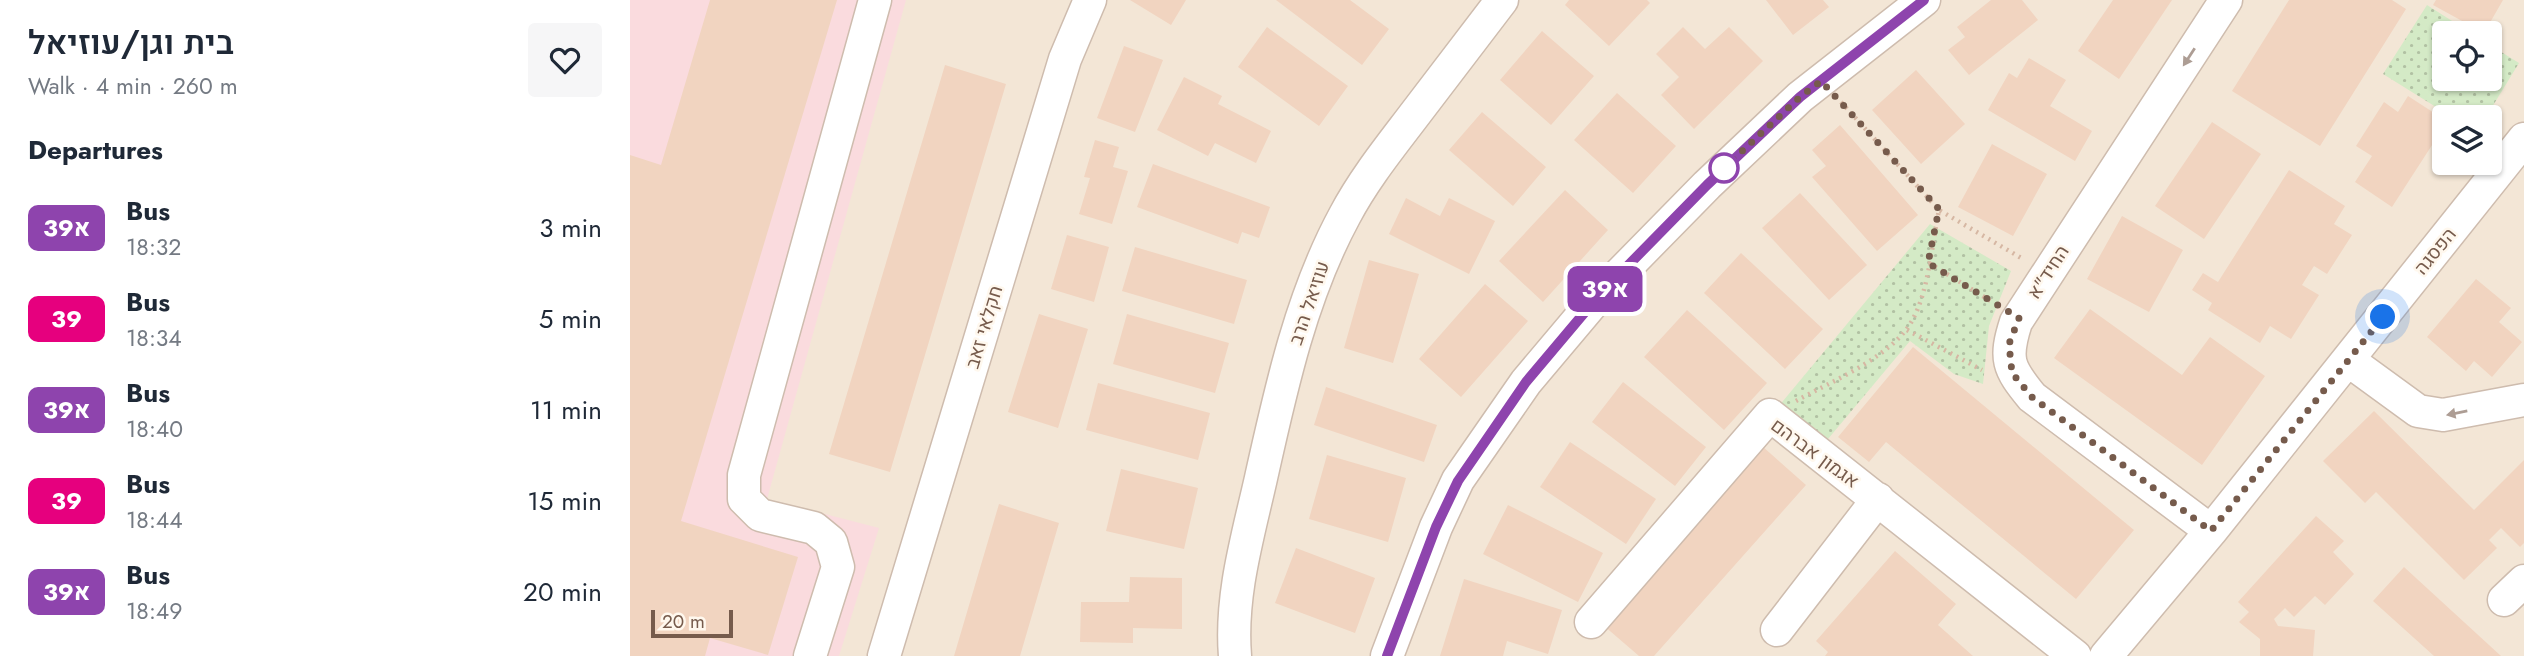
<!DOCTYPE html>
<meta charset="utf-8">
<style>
body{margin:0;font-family:Jost,Heebo,sans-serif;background:#f6f6f7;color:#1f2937;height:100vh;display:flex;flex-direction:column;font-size:26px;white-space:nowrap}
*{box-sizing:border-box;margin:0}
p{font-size:23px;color:#747a83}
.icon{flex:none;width:38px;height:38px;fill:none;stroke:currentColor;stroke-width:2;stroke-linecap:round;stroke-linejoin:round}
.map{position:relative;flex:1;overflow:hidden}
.drawer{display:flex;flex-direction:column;background:#fff;width:630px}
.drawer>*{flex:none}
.badge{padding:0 14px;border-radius:10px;font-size:24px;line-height:46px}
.buttons{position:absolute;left:1802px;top:21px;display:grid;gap:14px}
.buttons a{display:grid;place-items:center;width:70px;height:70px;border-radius:7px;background:#fff;box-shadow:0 2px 5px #0004;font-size:35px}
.scale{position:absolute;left:21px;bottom:18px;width:82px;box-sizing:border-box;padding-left:7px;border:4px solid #765b4c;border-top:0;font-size:19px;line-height:24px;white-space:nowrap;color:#765b4c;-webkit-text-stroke:5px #fff8ee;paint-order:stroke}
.you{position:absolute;width:35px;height:35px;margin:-18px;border:5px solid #fff;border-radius:50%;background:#1a73e8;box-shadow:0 0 0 10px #1a73e833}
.map>.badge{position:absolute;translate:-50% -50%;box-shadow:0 0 0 4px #fff}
h2{padding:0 28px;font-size:26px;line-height:63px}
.round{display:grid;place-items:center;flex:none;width:74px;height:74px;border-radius:7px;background:#f6f6f7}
.head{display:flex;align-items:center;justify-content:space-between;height:119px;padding:0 28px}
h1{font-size:33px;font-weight:600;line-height:52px}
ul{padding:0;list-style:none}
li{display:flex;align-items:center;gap:21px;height:91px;padding:0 28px}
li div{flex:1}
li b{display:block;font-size:26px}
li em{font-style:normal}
li .badge{min-width:77px;font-weight:700;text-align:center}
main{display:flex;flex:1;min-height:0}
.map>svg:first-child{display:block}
.residential{fill:#f3e6d6;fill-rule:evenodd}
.medical{fill:#fadbde}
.park{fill:url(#park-dots)}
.building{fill:#f1d4c0}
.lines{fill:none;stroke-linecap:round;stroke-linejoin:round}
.minor-casing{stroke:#cebcae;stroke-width:35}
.path{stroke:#d6b7a3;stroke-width:4.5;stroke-dasharray:2 5;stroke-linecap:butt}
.minor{stroke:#fff;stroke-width:32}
.oneway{fill:#ad9d94}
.line-casing{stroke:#fff;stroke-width:16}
.line{stroke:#8e44ad;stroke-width:10}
.walk{stroke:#765b4c;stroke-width:7;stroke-dasharray:0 12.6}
.stop-dot{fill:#fff;stroke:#8e44ad;stroke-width:3.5}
.labels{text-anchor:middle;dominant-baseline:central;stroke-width:5;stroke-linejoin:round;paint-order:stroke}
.street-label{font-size:19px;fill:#765b4c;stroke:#fff8ee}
</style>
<main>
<section class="drawer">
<div class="head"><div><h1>בית וגן/עוזיאל</h1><p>Walk · 4 min · 260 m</p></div><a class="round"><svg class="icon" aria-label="heart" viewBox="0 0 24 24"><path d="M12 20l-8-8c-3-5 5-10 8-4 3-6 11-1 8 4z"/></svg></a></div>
<h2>Departures</h2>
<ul>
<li><span class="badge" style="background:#8e44ad;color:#fff">39א</span><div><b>Bus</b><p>18:32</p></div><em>3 min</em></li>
<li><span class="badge" style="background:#e6007e;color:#fff">39</span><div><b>Bus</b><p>18:34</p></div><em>5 min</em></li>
<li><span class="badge" style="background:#8e44ad;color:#fff">39א</span><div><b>Bus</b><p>18:40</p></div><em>11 min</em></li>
<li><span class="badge" style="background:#e6007e;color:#fff">39</span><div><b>Bus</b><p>18:44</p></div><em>15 min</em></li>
<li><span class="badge" style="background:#8e44ad;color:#fff">39א</span><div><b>Bus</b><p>18:49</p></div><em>20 min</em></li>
</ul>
</section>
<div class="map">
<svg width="1894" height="656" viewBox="0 0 1894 656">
<defs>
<pattern id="park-dots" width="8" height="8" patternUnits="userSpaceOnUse" patternTransform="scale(1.75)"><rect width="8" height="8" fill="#d4eac6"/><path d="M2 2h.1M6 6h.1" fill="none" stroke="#b1c1a3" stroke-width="1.8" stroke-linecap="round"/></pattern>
</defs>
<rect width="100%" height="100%" fill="#fcf4e8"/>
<path class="residential" d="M0 0H1894V656H0ZM1815 33H1860V79H1815ZM1815 117H1860V163H1815Z"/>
<path class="medical" d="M0 0H276L137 499 249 528 209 656H0Z"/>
<path class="park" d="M1797 5 1841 33H1815V79H1860V45L1889 63 1856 117H1822L1753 74Z
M1300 224 1381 271 1359 326 1353 384 1324 374 1280 341 1193 445 1148 407Z"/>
<path class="building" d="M80 0H207L51 521 168 557 138 655 80 638 75 656H0V155L31 165Z
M500 0H556L541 25Z
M646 0H720L759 29 732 65Z
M939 0H1017L1020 3 979 46 935 5Z
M1136 0H1193L1199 7 1163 35Z
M1361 0H1392L1408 20 1339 75 1318 50 1335 37 1327 27Z
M1483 0H1542L1489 79 1448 51Z
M1659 0H1762L1776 9 1690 146 1602 91Z
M1806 0H1873L1854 33 1803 5Z
M637 27 718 86 689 126 608 67Z
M1053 27 1075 49 1099 27 1133 61 1064 129 1031 95 1049 77 1026 54Z
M912 31 964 76 921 125 870 80Z
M494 46 533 60 505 132 467 118Z
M1399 58 1436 80 1420 106 1462 131 1445 161 1358 110 1379 73 1387 78Z
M315 65 376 84 260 472 199 454Z
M1286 70 1335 124 1291 164 1242 110Z
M554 77 592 96 588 104 641 131 626 163 585 143 578 156 527 130Z
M987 93 1046 146 1003 193 944 140Z
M1778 96 1815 120V125L1762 207 1725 182 1742 156 1726 146 1754 102 1768 112Z
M852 112 916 167 883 206 819 150Z
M1582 122 1631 154 1574 239 1525 206Z
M1210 125 1288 215 1247 251 1182 177 1196 166 1182 150Z
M465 140 489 147 483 167 498 171 482 224 449 214 460 178 454 177Z
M1362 144 1417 174 1383 236 1328 207Z
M523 164 640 207 629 238 612 232 608 244 507 207Z
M1659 170 1715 206 1704 224 1722 235 1697 274 1684 266 1672 285 1689 295 1661 339 1640 326 1630 343 1578 310 1582 303 1562 290 1573 273 1588 282Z
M935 190 978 230 913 302 869 261Z
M1170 193 1237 265 1199 300 1132 228Z
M776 198 810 216 819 198 865 221 839 274 759 234Z
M1492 216 1553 250 1519 312 1457 279Z
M437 235 479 247 464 302 421 289Z
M505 247 617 280 604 324 492 291Z
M1111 253 1193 329 1155 369 1074 293Z
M739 260 789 274 763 363 714 348Z
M1846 279 1881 308 1869 322 1892 342 1862 377 1844 361 1836 371 1797 337Z
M855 284 898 321 831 397 789 359Z
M1460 309 1552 375 1580 337 1635 376 1572 465 1424 358Z
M1057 310 1137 383 1094 430 1014 357Z
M409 314 458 329 428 428 378 412Z
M497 314 599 343 585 393 483 364Z
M1283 347 1504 530 1446 599 1256 442 1239 462 1208 437Z
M993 382 1076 447 1045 486 962 422Z
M468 383 580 413 568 460 456 430Z
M696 387 807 425 794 462 684 425Z
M1744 411 1844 510 1894 460V543L1890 547 1871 528 1859 540 1867 548 1834 580 1746 492 1735 503 1693 461Z
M940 442 1026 499 996 544 910 487Z
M1132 446 1176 485 1024 656H1009L973 625Z
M697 455 776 478 758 542 679 519Z
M491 469 568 488 554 549 476 531Z
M369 504 429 523 390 656H324Z
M878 505 973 553 948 602 853 554Z
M1686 516 1714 541 1703 552 1724 574 1695 605 1685 596 1664 617 1655 608 1644 619 1648 626 1685 630 1683 656H1630V639L1609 622 1619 612 1608 602Z
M666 548 745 578 725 633 645 603Z
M1265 551 1326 604 1308 625 1343 656H1195L1198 652 1186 641Z
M1774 567 1871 656H1804L1743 601Z
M500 577 552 578V629L503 628V643L450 642 451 602H499Z
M834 579 932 610 918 654 877 641 873 656H810Z"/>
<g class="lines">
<defs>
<path id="minor" d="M1718 360 1788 411 1813 415 1894 400
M1581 531 1402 397C1378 368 1374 359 1386 322L1596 0
M1874 600 1894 581
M961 622 1140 415 1445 656
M1147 630 1248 499
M180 656 208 567 201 542 184 528 130 515 114 499V475L245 0
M254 656 435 59 460 0
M605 656C600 595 618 536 631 478 651 388 671 296 715 215 734 179 760 147 785 114 814 76 843 38 872 0
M757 656 806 527 828 480 896 382 971 293 1077 185 1170 97 1294 0
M1476 656 1581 531 1894 139"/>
</defs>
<use href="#minor" class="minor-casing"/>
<path class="path" d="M1211 102 1309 210 1393 259
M1299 263 1364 303
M1277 330 1352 370
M1166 401C1202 381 1264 356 1283 319 1299 289 1302 243 1309 210"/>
<use href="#minor" class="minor"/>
</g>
<defs><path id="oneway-solid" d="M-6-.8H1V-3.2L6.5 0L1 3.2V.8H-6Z" transform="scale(1.75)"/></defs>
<g class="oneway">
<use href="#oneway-solid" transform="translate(1559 57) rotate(123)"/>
<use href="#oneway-solid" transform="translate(1827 413) rotate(169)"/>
</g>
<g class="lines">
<defs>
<path id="line" d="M757 656 806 527 828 481 896 382 971 293 1077 185 1170 97 1294 0"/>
</defs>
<use href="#line" class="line-casing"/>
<use href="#line" class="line"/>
<path class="walk" d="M1094 168 1170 97 1191 81 1309 209 1298 263 1389 318 1379 344 1382 373 1402 397 1581 531 1753 317"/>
</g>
<circle class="stop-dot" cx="1094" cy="168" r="14"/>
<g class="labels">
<g class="street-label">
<text transform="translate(1805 251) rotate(-51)">הפסגה</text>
<text transform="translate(1418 272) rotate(-57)">החיד"א</text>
<text transform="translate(679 303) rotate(-71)">עוזיאל הרב</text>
<text transform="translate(354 327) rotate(-73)">חקלאי זאב</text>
<text transform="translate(1185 453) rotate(36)">אגמון אברהם</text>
</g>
</g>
</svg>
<div class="buttons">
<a><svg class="icon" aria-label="locate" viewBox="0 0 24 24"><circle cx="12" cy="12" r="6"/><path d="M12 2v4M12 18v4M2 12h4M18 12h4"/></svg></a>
<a><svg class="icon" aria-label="layers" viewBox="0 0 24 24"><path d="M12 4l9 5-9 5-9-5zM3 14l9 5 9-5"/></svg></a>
</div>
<div class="scale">20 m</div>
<div class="you" style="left:1753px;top:317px"></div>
<b class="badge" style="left:975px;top:289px;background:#8e44ad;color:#fff">39א</b>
</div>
</main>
